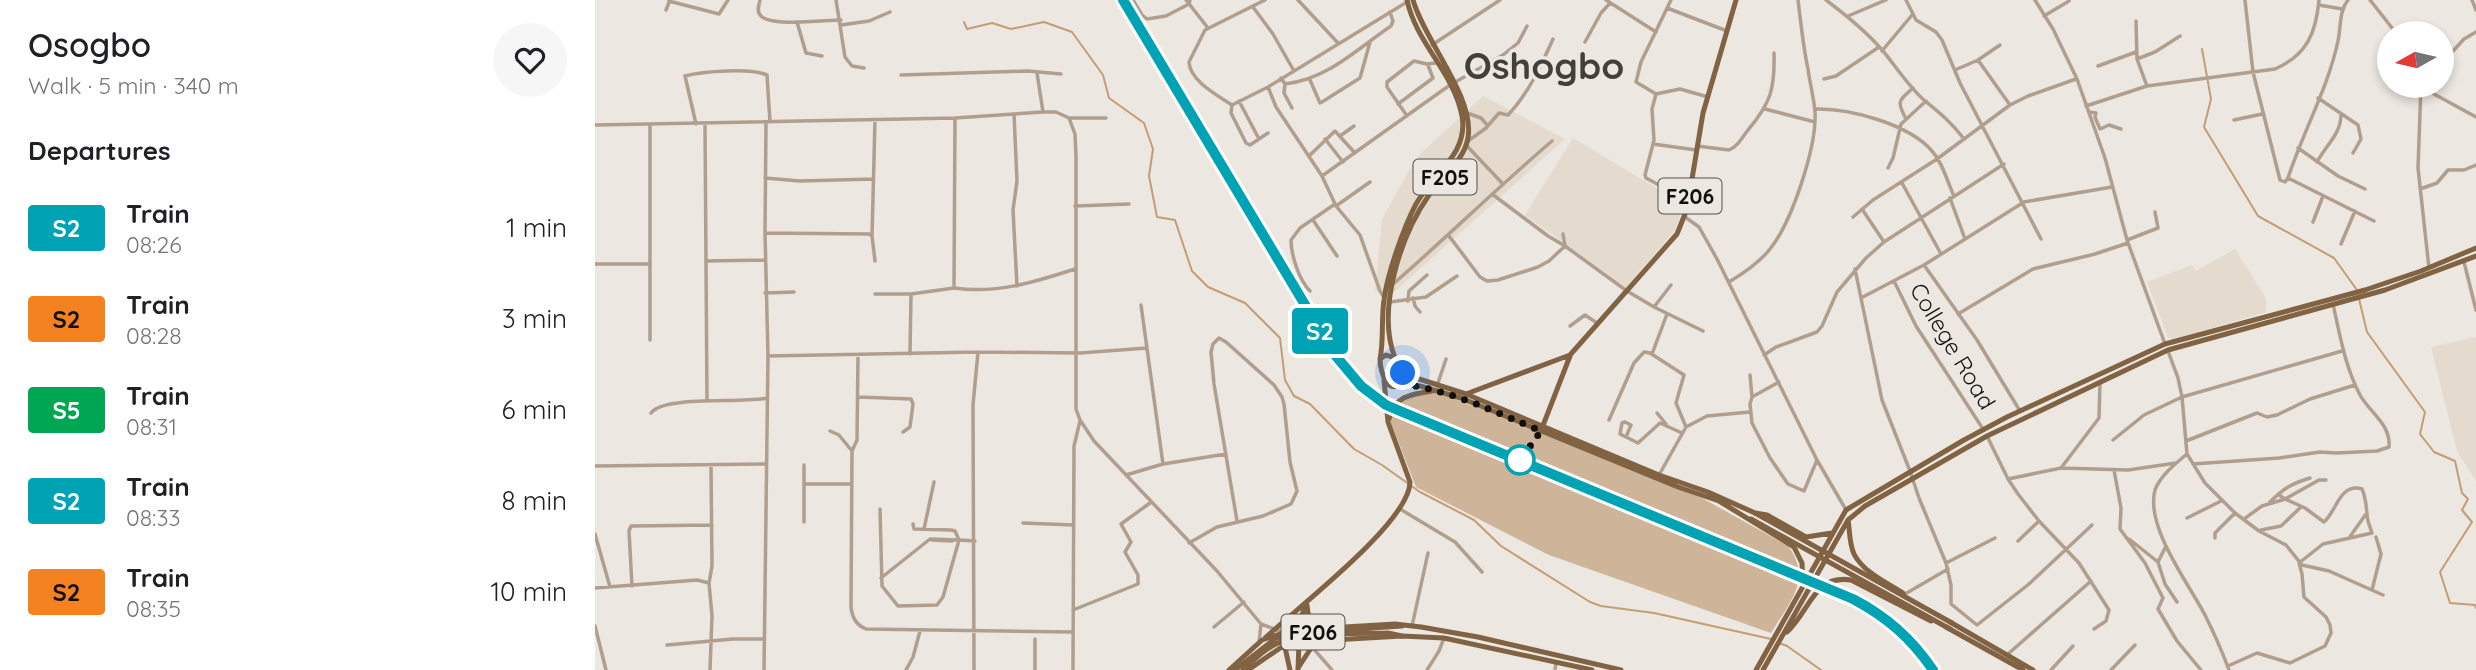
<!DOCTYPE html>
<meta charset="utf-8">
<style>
body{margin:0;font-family:Quicksand,sans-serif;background:#f6f6f6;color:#202124;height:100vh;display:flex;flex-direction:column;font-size:26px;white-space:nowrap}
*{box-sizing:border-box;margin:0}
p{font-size:23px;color:#757577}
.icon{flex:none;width:38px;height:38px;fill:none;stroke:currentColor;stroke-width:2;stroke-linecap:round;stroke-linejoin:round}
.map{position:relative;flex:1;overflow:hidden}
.panel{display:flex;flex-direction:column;background:#fff;width:595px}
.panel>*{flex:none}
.badge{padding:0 14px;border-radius:5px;font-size:24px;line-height:46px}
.needle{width:46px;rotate:262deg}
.fabs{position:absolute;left:1782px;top:21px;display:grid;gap:14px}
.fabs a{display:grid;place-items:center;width:77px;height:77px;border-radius:50%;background:#fff;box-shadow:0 4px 10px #0003;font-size:35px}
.you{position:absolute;width:35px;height:35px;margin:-18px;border:5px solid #fff;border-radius:50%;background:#1a73e8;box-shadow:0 0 0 10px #1a73e833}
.map>.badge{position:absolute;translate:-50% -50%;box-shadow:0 0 0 4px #fff}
h2{padding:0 28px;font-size:26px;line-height:63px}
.round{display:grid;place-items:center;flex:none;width:74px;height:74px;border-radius:37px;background:#f6f6f6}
.summary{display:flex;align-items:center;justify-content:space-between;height:119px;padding:0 28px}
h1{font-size:33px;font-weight:600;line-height:52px}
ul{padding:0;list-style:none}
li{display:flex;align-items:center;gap:21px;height:91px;padding:0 28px}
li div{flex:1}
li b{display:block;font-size:26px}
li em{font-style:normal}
li .badge{min-width:77px;font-weight:700;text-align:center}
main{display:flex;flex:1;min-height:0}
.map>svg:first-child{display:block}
.built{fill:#e5dace}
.green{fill:#ceb499}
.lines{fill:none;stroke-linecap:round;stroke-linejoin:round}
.stream{stroke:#c39d75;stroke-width:2}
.minor{stroke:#b09f8e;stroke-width:3.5}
.major{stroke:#816343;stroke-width:5}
.rail-casing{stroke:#4a4744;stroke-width:4.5}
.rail{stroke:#ece7e1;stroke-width:2;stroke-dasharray:5;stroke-linecap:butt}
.major-bridge{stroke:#816343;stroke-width:5}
.line-casing{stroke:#fff;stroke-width:16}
.line{stroke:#00a3b4;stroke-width:10}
.walk{stroke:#12100e;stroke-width:7;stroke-dasharray:0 12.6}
.stop-dot{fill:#fff;stroke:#00a3b4;stroke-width:3.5}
.labels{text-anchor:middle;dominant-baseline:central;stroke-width:7;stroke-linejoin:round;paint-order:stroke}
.shield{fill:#ece7e1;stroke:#53504d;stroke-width:2}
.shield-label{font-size:21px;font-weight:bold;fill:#12100e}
.street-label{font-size:23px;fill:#12100e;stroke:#ece7e1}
.town-label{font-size:37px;font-weight:bold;fill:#433f3a;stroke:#ece7e1}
</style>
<main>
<section class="panel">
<div class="summary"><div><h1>Osogbo</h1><p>Walk · 5 min · 340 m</p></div><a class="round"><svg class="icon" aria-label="heart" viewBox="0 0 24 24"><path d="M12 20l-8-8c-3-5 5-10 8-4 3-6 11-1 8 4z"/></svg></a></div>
<h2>Departures</h2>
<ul>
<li><span class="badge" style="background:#00a3b4;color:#fff">S2</span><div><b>Train</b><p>08:26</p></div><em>1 min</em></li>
<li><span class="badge" style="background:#f58220;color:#111">S2</span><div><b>Train</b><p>08:28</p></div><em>3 min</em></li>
<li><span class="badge" style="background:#00a651;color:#fff">S5</span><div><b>Train</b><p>08:31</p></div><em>6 min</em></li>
<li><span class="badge" style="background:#00a3b4;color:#fff">S2</span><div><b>Train</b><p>08:33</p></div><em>8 min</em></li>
<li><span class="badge" style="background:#f58220;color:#111">S2</span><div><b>Train</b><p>08:35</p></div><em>10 min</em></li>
</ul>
</section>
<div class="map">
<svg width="1881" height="670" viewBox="0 0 1881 670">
<rect width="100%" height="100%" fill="#ece7e1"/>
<path class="built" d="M888 96 970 139 798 293 780 292 787 219 821 158Z
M978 138 1086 203 1085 216 1080 230 1031 287 930 215Z
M1640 249 1671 298V312L1577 340 1573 337 1552 282 1597 265 1601 271Z
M1881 337V481L1862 451 1836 347Z"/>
<path class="green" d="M843 392 1107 498 1193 546C1218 579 1194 603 1176 633L954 555 821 487 792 413 798 402 820 394Z"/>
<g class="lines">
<path class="stream" d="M369 22 372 29 397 23 416 29 449 22 477 32 508 75 514 98 549 123 558 149 554 176 562 217 580 220 597 271 613 287 650 303 685 338 690 380 699 396 715 404 759 449 787 465 825 492 879 520 906 546 995 602 1006 606 1059 613 1176 639
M1607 49 1616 99 1609 127 1663 216 1739 258 1762 290
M1764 299 1772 332 1830 412 1825 434 1839 452 1860 461 1867 493 1873 499 1867 510 1877 522 1845 572 1855 603 1880 605 1881 608
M1184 643 1192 646 1226 670"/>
<path class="minor" d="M165 0C164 5 161 12 166 16 177 27 230 20 246 20
M241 0 250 57 257 66 269 68
M538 0 547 15 552 19 571 16 594 4 595 0
M591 0 613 28
M703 0 743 43
M1011 0 1061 32
M1076 0 1046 62 1041 82 1061 94 1085 89 1113 97
M1231 0C1251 15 1271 31 1288 51 1302 68 1314 87 1330 101 1346 114 1356 122 1369 139
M1311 0 1321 20 1341 32 1347 40 1365 83 1446 239
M1440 0 1458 29 1482 79 1510 158 1532 240 1570 344
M1650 0 1658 72 1685 180 1690 182 1693 178 1779 221
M1775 0 1801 33
M1877 0 1881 10
M74 1 124 14 133 0
M1724 5 1747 9
M658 7 678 34 699 71
M1072 8 1132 31
M71 10 75 0
M1253 16 1291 0
M1449 16 1474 1
M1541 21 1542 59 1552 86
M202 22 211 53 227 56
M246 25 274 21 295 12
M990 42 1006 13 1015 3
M837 45 905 0
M1287 51 1317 15
M1858 51 1869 39 1881 32
M1542 59 1560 52 1585 36
M1383 60 1415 105
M1503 66 1541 52
M1360 70 1383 60 1405 45
M442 73 448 112
M306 75 433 71 466 74
M686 78 690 84 689 93 697 108
M1229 79 1241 76 1284 47
M715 80 725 103 727 102 765 78 775 42
M690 84C733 79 762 49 796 26L798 21 795 12
M1826 86 1823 168 1834 268
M673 87 681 107 727 176 741 206 765 235 785 291 789 297
M1828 88 1881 117
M1061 94 1057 109 1059 140 1050 175 1051 178 1094 201
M1723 98 1763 125 1766 139 1758 153
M644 101 664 139
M803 104 838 78 833 65
M637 105 673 87 812 2
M637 105C622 95 595 81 594 62L610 30 670 0
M637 105 636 113 651 143 655 145 673 133
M1491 106 1552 86 1680 69C1712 55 1721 33 1724 0
M1170 109 1220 122
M1220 109C1254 108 1314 124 1337 151 1348 163 1352 181 1359 196
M1494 112 1501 113 1500 117 1505 129 1514 125 1526 129
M872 113 886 118 893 126
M419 114 422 181 418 210 422 286
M812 116 792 87V82L819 61 832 64 841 63
M474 118H511
M1311 119C1301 100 1304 101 1318 88
M1639 120 1667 114
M110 123 112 401
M101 124 90 76C108 71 156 68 172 75L175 122
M0 125 360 118 448 112H461L474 118 480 134 481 156V409L485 420 499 441 622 571 666 624 687 632
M55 125V340
M745 136 759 126
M730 139 748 162
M873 141 891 128 904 113 913 115C933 94 946 66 958 39
M1058 144 1101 150
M872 146 907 183
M1102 146 1134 150C1143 146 1147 138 1153 130 1176 103 1180 88 1179 53
M1703 148 1743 176 1770 189
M714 156 740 131 760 153
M1722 162C1731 145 1746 134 1746 115
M1293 168 1298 158 1306 124 1331 101
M727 176 855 85 908 55 923 43 932 26
M170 178 205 181 278 179
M1693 178C1708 132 1733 88 1743 41 1746 27 1744 11 1753 0
M1307 183 1346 254
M1825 189 1842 183 1853 170H1869L1881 165
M897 194 953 236 970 246 1032 291 1059 307 1108 331
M1355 198 1370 239
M480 206 534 204
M741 206 775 182
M1267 209 1289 242
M1090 217 1104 227 1122 259 1222 460 1251 510
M1258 217 1278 200 1342 159 1415 105 1433 96 1481 79
M718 220 742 256
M1718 222 1728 196
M170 233 274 234 277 236 280 261
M277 236 280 120
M854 236 885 277 892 281 903 280 943 267 954 261 970 246 968 234
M1532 240 1563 228 1560 212
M1746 244 1760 211
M111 261 170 260
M1869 262 1881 310
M0 264H54
M1329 265 1382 340 1425 411
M1260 269 1287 400 1315 471 1324 498 1351 563 1356 585V604L1382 625 1434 584 1497 525
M1299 281 1321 326 1388 429
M1134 282C1149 273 1164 263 1175 249 1197 222 1222 146 1220 112 1219 98 1215 84 1213 69 1208 46 1206 23 1203 0
M797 285C851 238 902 188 957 141
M359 288C402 294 440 282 480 269
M715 291C704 280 696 255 696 240L705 228 740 204
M170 293 199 292
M280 294H316
M818 298 820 306 825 312
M1266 298 1329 265 1429 202 1517 187
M813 301 814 291 832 275
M795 302 831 297 862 276
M546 305 568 464
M1059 307 1076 285
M1363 314 1438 269 1500 254 1533 243
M975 326 990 315 1002 323
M1573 351 1583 378 1587 397 1592 454 1610 483 1640 513 1664 531 1691 545 1707 565 1734 571 1788 595
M315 354 316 294 359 288 360 118
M1057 354 1072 314
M263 355 262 440 257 451 256 607C257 618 261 625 271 629L478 632
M1169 355 1181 347 1222 332 1227 326 1242 292 1271 258 1289 242 1409 164
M173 356 383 352 485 353 552 348
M1155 375 1157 397
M1184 382 1157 397 1155 404 1157 423 1175 458 1193 484 1209 491 1222 460
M842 386 851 359
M263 397 316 399 318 404 315 427 308 432
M56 413C68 395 148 404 172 398
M1062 413 1071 424
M1014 420 1039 363 1049 352 1055 353 1089 375 1081 403 1091 427
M235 431 244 435 257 451
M1392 436 1413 479 1423 494 1444 521 1484 563 1514 610 1511 621 1499 629
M1031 437 1036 425 1030 422 1027 423 1025 434 1043 443 1065 423 1087 433
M1518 440 1549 415 1587 397 1747 351
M1591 441 1662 413 1672 417 1682 415 1715 399 1760 385
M1592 454C1581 463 1565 476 1560 490 1550 527 1594 584 1610 615 1619 633 1627 651 1634 670
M1598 464 1684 458 1725 452 1741 453 1782 451 1794 447C1796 424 1775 413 1765 395 1750 366 1745 336 1738 304
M0 466 171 464
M1466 468 1504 418 1505 382
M1519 470 1526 508 1525 529 1550 563 1568 598 1563 609 1582 641 1606 670
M531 475 568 464 631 454
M1064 475 1091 427 1112 416 1155 412
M1413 479 1466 468 1533 470 1581 463
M210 484H257
M1684 495 1690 499 1724 480H1731
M1675 502C1689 488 1696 484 1715 478
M285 509 287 586 303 606 342 605 348 597 364 540 360 531 356 530 319 529 318 524
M805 509 860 542 887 572
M1592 518 1626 501
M209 522V465
M428 523 478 525
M329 529 339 482
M1666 530 1686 526 1706 507
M0 534 15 587
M1620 538V533L1640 513
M1754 538 1771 514
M1534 539 1563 562 1570 584 1582 602
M337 540 357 541
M365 540 380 541
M1423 541 1444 521
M594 543 622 527 668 516 696 504 702 491 695 462 689 404 687 397 679 385 631 342 624 338 618 344 616 352 619 384 642 521
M1563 562 1570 548
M1351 563 1400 538
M286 578 335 539 363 540
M37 586 34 531 36 526 117 525
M0 588 102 580 114 583
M1777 590 1786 554 1781 537
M1310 594 1353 569
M478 610 543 584V575L530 552 536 542 526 524 555 503
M0 626 11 670
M817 626 833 553
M619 627 649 602
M440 639V670
M664 643 666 624
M72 645 138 639H168
M717 647 737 670
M1413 654 1496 581
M1633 666 1662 653 1695 663 1730 646 1736 633 1735 625 1731 617 1709 597 1707 574 1704 563 1728 544 1777 533C1775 527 1772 520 1772 514 1771 505 1771 498 1767 489 1745 482 1741 512 1729 522L1710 508 1690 499 1667 506 1649 519
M115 670 117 616 114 583 117 566 116 465
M169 670 173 356 170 233 171 122
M311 670 318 657 325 631
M379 670 378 405 383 352
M478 670 479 446 485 421
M832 670 844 651 849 638
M960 670 961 662
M1456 670 1478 646
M1516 670 1540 645"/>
<path class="major" d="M791 355 800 358 808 373 809 380C794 399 785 373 785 359Z
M800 358C781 309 806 235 834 195 847 176 869 161 873 138 880 97 830 42 818 0
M785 359C789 340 786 320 789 300 792 274 809 227 821 204 837 175 874 154 867 116 859 73 821 43 812 0
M806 369 821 378 871 394 1064 475 1113 492 1160 513 1172 515 1211 537 1237 533
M807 384 825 386 866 398 1083 487 1124 501 1199 547 1207 563 1208 585
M871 394 975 355 1082 234 1092 209 1108 113 1141 0
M794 419C799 396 816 394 837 391
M947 428 975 356
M1253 520C1255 531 1254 543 1259 554 1268 572 1292 583 1308 593
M712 605 714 621 723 628
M1355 622 1438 670
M1351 627 1428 670
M702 630 711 603
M1192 632C1215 611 1219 574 1256 580L1336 621
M670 638C701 609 815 522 815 482L793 422 789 380
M689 643 695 670
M703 668 720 642
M634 670 667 640 688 633 694 628 716 629 800 624 826 627 883 637 1026 670
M653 670 691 644 698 646 703 642 807 636 849 638 997 670
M703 670 704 642
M1161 670 1251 510 1369 440 1412 417 1570 344 1770 290 1826 271 1881 248
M1168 670 1253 520 1270 506 1392 436 1573 350 1790 290 1881 256"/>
<defs>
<path id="rail" d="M528 0 740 355 766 386 791 405 805 411 1205 577
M1229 587C1280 608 1306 624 1338 670"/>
</defs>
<use href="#rail" class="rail-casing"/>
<use href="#rail" class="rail"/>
<path class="major-bridge" d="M1160 513 1357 623
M1156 519 1355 629
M640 670 681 638 697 633 807 626
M648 670C659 660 669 649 683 643 708 631 764 634 793 633L807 636"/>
</g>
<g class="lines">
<defs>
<path id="line" d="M528 0 740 355 766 386 791 405 805 411 1258 599C1292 617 1316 638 1338 670"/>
</defs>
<use href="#line" class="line-casing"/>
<use href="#line" class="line"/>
<path class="walk" d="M808 373 807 384C856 390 900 412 946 431L925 460"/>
</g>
<circle class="stop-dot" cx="925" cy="460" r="14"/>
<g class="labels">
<g class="shield">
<rect x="818.5" y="159.5" width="63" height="35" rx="5"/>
<rect x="1063.5" y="178.5" width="63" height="35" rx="5"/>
<rect x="686.5" y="614.5" width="63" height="35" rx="5"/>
</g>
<g class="shield-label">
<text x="850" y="177">F205</text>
<text x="1095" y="196">F206</text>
<text x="718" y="632">F206</text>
</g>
<g class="street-label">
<text transform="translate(1358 346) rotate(59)">College Road</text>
</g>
<g class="town-label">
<text x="949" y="65">Oshogbo</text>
</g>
</g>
</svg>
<div class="fabs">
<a><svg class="needle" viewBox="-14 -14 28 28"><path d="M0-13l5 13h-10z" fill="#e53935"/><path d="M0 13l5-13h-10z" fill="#757577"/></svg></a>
</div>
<div class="you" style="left:808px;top:373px"></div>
<b class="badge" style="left:725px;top:331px;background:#00a3b4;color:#fff">S2</b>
</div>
</main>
